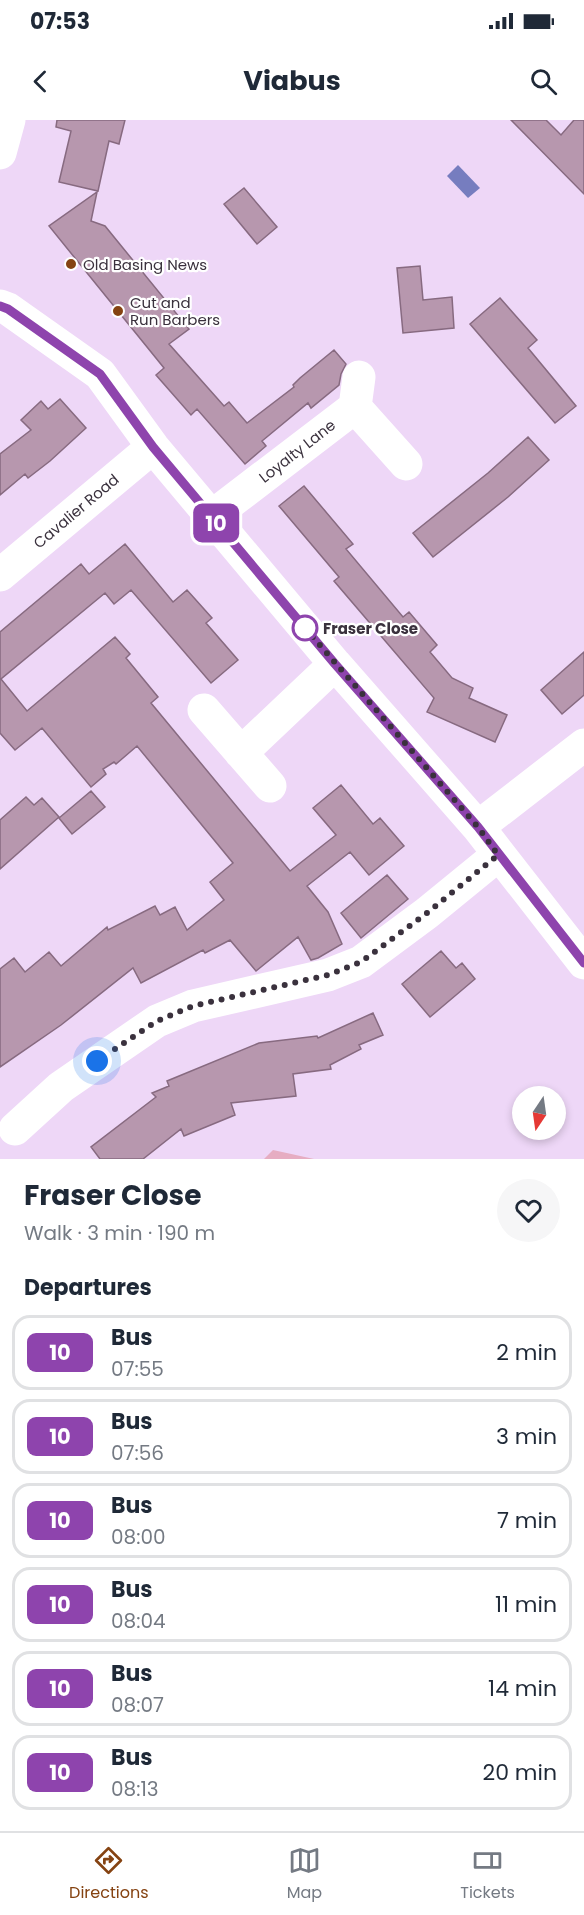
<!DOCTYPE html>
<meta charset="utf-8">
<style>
body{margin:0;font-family:Poppins,sans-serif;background:#f6f6f7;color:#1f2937;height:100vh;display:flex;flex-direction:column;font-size:22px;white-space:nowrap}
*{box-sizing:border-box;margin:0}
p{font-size:20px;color:#747a83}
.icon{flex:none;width:33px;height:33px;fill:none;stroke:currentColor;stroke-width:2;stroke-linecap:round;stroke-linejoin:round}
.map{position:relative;height:1039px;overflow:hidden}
.panel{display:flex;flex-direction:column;background:#fff;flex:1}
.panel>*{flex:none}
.badge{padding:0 12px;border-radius:9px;font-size:21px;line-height:39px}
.needle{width:39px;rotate:193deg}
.fabs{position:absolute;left:512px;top:966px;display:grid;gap:12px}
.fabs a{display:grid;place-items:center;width:54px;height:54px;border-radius:50%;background:#fff;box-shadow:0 3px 9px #0003;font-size:30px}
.you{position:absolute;width:30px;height:30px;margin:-15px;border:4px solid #fff;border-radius:50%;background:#1a73e8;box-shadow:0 0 0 9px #1a73e833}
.map>.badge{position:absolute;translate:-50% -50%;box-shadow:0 0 0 3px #fff}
h2{padding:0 24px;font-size:22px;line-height:54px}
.round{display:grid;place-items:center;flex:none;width:63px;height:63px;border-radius:32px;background:#f6f6f7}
.head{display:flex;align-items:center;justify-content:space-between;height:102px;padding:0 24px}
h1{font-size:28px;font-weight:700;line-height:45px}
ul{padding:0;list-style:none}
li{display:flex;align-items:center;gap:18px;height:75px;margin:0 12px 9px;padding:0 12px;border:3px solid #e0e1e3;border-radius:18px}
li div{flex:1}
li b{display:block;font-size:22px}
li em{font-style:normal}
li .badge{min-width:66px;font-weight:700;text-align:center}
.status{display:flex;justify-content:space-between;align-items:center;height:42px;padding:0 30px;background:#fff;direction:ltr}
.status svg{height:16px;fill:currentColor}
header{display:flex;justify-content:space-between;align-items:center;height:78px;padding:0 24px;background:#fff;font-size:27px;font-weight:700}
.dock{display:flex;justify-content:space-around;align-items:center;height:84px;border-top:2px solid #e0e1e3;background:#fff;font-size:16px;color:#747a83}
.dock a{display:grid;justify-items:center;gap:3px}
.dock .current{color:#854312}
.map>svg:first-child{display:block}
.green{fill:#e6adc2}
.water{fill:#767dbf}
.building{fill:#b797ae;stroke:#876a80;stroke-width:1.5}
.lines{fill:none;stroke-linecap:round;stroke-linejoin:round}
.minor{stroke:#fff;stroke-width:33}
.line-casing{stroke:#fff;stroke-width:14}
.line{stroke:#8e44ad;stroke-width:9}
.walk{stroke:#3a313d;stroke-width:6;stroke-dasharray:0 10.8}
.poi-dot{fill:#854312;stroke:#fff;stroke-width:2}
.stop-dot{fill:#fff;stroke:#8e44ad;stroke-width:3}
.labels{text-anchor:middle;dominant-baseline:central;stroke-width:4.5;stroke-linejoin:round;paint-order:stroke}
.poi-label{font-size:15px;fill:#3a313d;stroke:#fff;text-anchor:start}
.street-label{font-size:15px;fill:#3a313d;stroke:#fff}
.stop-label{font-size:15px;font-weight:bold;fill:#3a313d;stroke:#fff;text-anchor:start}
</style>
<div class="status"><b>07:53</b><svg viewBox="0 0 49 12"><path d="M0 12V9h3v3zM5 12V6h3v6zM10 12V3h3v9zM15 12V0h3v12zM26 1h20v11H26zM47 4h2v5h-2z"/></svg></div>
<header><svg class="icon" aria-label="back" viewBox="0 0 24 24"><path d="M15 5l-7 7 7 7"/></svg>Viabus<svg class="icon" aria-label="search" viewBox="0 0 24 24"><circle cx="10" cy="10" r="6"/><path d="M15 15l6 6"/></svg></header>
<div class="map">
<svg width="584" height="1039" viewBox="0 0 584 1039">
<rect width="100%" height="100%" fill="#eed7f7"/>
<path class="green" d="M273 1030 314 1039H264Z"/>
<path class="water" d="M458 45 480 68 468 78 447 56Z"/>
<path class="building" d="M57 0H125L119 24 109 21 98 71 59 62 71 11 56 7Z
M511 0H546L561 15 574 0H584V74Z
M244 68 277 107 257 124 224 84Z
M97 72 91 101 105 106 189 209 169 224 224 286 229 282 247 303 294 267 293 265 300 258 334 230 346 244 341 254 339 265 311 288 308 283 262 321 266 326 245 344 197 289 191 295 156 255 164 248 49 106Z
M420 146 423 180 452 177 454 208 403 213 397 148Z
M500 178 537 220 528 228 576 286 555 303 470 204Z
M60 279 86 308 50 341 28 358 25 354 0 375V334L31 310 21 300 41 281 48 289Z
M528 317 549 340 508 377 433 437 413 413 488 353Z
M304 366 353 424 346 429 403 497 409 492 437 525 430 532 452 558 473 568 469 578 507 595 495 622 427 592 434 578 334 461 339 457 279 386Z
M125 424 173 482 187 470 212 498 206 503 238 540 211 563 131 470 114 484 105 473 1 559 27 591 115 517 130 534 126 538 158 577 151 583 290 751 336 715 313 688 341 665 373 704 380 698 404 726 369 755 350 732 307 766 328 792 342 824 318 838 311 840 298 817 256 851 230 820 205 833 203 830 141 863 133 848 61 905 0 947V849L14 838 25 852 49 832 61 846 107 807 108 810 155 786 160 795 175 787 187 810 224 780 210 762 233 743 137 626 116 644 114 642 103 649 106 654 91 667 42 608 15 630 0 613V512L81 444 89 454Z
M584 532V575L562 594 541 570Z
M91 671 105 687 72 714 59 698Z
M26 677 34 685 42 678 59 697 0 749V700Z
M387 755 408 779 361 818 341 793Z
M441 831 456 848 462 843 475 859 430 897 402 864Z
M373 893 383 915 359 925 361 929 330 945 331 949 293 954 296 976 231 983 235 995 184 1016 181 1009 143 1039H100L91 1027 156 977 152 973 169 966 167 961 259 923 317 916 318 918Z"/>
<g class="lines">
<path class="minor" d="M0 33 9 0
M0 186 8 189 100 254 153 327 335 544 478 707 584 843
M359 257 355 287 406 344
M211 397 355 287
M0 455 153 327
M204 590 270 666
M241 633 335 544
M478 707 584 625
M15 1009 61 967 157 901 193 886 328 855 361 842 427 793 498 735"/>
</g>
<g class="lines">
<defs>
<path id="line" d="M0 186 8 189 100 254 153 327 335 544 478 707 584 843"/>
</defs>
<use href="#line" class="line-casing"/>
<use href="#line" class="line"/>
<path class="walk" d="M97 941 157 901 193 886 328 855 361 842 427 793 498 735 478 707 305 508"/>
</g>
<g class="poi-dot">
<circle cx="71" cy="144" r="6"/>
<circle cx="118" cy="191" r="6"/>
</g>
<circle class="stop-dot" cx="305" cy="508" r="12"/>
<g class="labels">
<g class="poi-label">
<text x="83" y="144">Old Basing News</text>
<text x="130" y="182">Cut and<tspan x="130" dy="17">Run Barbers</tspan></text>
</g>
<g class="street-label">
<text transform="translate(297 331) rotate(-38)">Loyalty Lane</text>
<text transform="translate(76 391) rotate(-40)">Cavalier Road</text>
</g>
<g class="stop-label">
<text x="323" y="508">Fraser Close</text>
</g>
</g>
</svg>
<div class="fabs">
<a><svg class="needle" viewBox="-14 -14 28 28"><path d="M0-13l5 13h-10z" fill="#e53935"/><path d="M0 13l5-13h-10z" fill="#747a83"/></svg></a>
</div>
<div class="you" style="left:97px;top:941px"></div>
<b class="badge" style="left:216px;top:403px;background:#8e44ad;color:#fff">10</b>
</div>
<section class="panel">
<div class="head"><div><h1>Fraser Close</h1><p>Walk · 3 min · 190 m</p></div><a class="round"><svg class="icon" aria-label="heart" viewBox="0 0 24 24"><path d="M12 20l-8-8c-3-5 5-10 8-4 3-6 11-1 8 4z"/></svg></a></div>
<h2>Departures</h2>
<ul>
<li><span class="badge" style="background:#8e44ad;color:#fff">10</span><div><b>Bus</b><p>07:55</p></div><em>2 min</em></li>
<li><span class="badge" style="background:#8e44ad;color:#fff">10</span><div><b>Bus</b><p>07:56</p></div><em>3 min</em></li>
<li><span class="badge" style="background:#8e44ad;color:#fff">10</span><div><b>Bus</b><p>08:00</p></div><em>7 min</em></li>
<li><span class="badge" style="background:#8e44ad;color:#fff">10</span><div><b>Bus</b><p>08:04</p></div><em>11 min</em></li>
<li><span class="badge" style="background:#8e44ad;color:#fff">10</span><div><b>Bus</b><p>08:07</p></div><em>14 min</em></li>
<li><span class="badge" style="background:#8e44ad;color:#fff">10</span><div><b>Bus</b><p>08:13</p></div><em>20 min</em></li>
</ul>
</section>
<nav class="dock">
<a class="current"><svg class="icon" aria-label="directions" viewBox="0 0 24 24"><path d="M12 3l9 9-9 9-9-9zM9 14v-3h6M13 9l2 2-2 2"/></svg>Directions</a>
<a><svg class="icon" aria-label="map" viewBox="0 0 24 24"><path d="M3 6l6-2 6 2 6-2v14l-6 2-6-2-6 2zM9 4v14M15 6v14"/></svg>Map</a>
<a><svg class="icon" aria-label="tickets" viewBox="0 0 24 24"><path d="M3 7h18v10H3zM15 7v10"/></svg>Tickets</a>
</nav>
